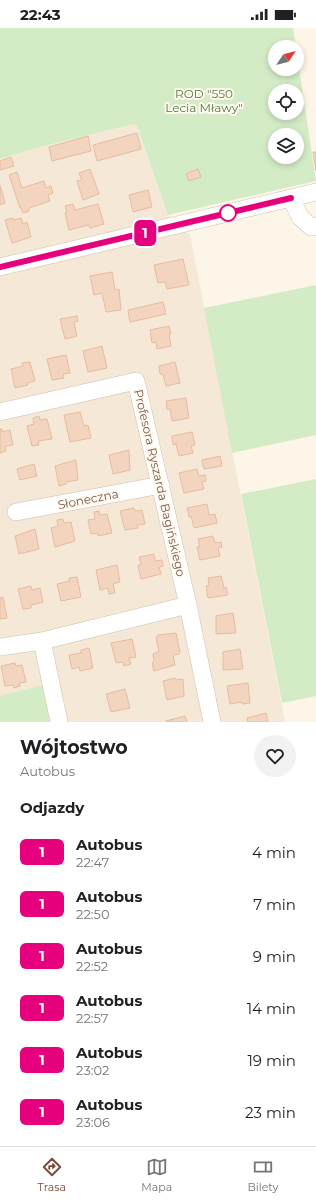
<!DOCTYPE html>
<html lang="pl">
<meta charset="utf-8">
<style>
body{margin:0;font-family:Montserrat,sans-serif;background:#f2f2f2;color:#202124;height:100vh;display:flex;flex-direction:column;font-size:15px;white-space:nowrap}
*{box-sizing:border-box;margin:0}
p{font-size:13px;color:#757577}
.icon{flex:none;width:22px;height:22px;fill:none;stroke:currentColor;stroke-width:2;stroke-linecap:round;stroke-linejoin:round}
.map{position:relative;height:694px;overflow:hidden}
.panel{display:flex;flex-direction:column;background:#fff;flex:1}
.panel>*{flex:none}
.badge{padding:0 8px;border-radius:6px;font-size:14px;line-height:26px}
.needle{width:26px;rotate:55deg}
.fabs{position:absolute;left:268px;top:12px;display:grid;gap:8px}
.fabs a{display:grid;place-items:center;width:36px;height:36px;border-radius:50%;background:#fff;box-shadow:0 2px 6px #0003;font-size:20px}
.map>.badge{position:absolute;translate:-50% -50%;box-shadow:0 0 0 2px #fff}
h2{padding:0 20px;font-size:15px;line-height:36px}
.round{display:grid;place-items:center;flex:none;width:42px;height:42px;border-radius:21px;background:#f2f2f2}
.overview{display:flex;align-items:center;justify-content:space-between;height:68px;padding:0 20px}
h1{font-size:19px;font-weight:700;line-height:30px}
ul{padding:0;list-style:none}
li{display:flex;align-items:center;gap:12px;height:52px;padding:0 20px}
li div{flex:1}
li b{display:block;font-size:15px}
li em{font-style:normal}
li .badge{min-width:44px;font-weight:700;text-align:center}
.status{display:flex;justify-content:space-between;align-items:center;height:28px;padding:0 20px;background:#fff;direction:ltr}
.status svg{height:11px;fill:currentColor}
.tabs{display:flex;justify-content:space-around;align-items:center;height:56px;border-top:1px solid #e0e0e0;background:#fff;font-size:11px;color:#757577}
.tabs a{display:grid;justify-items:center;gap:2px}
.tabs .current{color:#7a4636}
.map>svg:first-child{display:block}
.residential{fill:#f5e8d6}
.green{fill:#d4ecc6;fill-rule:evenodd}
.building{fill:#f3d5bf;stroke:#e6bc9f}
.lines{fill:none;stroke-linecap:round;stroke-linejoin:round}
.minor-casing{stroke:#cfbead;stroke-width:18}
.minor{stroke:#fff;stroke-width:17}
.line-casing{stroke:#fff;stroke-width:9}
.line{stroke:#e6007e;stroke-width:6}
.stop-dot{fill:#fff;stroke:#e6007e;stroke-width:2}
.labels{text-anchor:middle;dominant-baseline:central;stroke-width:4;stroke-linejoin:round;paint-order:stroke}
.park-label{font-size:12px;fill:#537e42;stroke:#fff9ef}
.street-label{font-size:12px;fill:#785c4b;stroke:#fff9ef}
</style>
<div class="status"><b>22:43</b><svg viewBox="0 0 49 12"><path d="M0 12V9h3v3zM5 12V6h3v6zM10 12V3h3v9zM15 12V0h3v12zM26 1h20v11H26zM47 4h2v5h-2z"/></svg></div>
<div class="map">
<svg width="316" height="694" viewBox="0 0 316 694">
<rect width="100%" height="100%" fill="#fdf6e8"/>
<path class="residential" d="M134 96 137 98 168 187 190 207 285 694H0V131L40 119Z"/>
<path class="green" d="M0 0H293L296 19H275V41H297V26L316 153 168 187 137 98 134 96 40 119 0 131ZM275 63H297V85H275ZM275 107H297V129H275Z
M316 257V407L232 425 204 280Z
M316 451V668L282 675 241 466Z
M44 657 53 694H0V668Z"/>
<path class="building" d="M137 105 141 121 97 133 93 117Z
M88 108 91 123 52 133 49 119Z
M313 124H316V143Z
M11 129 14 138 0 142V133Z
M90 141 99 166 83 172 77 153 82 152 79 145Z
M198 141 201 149 189 153 186 146Z
M17 144 22 160 44 153 46 160 51 158 53 165 48 167 50 173 29 180V183L23 185 21 180H20L9 147Z
M0 157 5 175 0 177Z
M148 162 152 179 133 184 129 167Z
M73 176 75 182 98 176 104 196 90 200 89 197 69 202 65 185 67 184 65 178Z
M13 190 14 192 21 190 23 196 27 194 31 209 12 215 5 192Z
M183 231 189 257 167 261 165 254 158 255 154 237Z
M112 244 115 262 119 261 121 282 106 284 102 265 94 267 90 248Z
M163 274 166 286 130 294 128 282Z
M77 288 78 293 74 294 77 308 65 311 60 291Z
M169 298 171 306H169L171 318 157 321 156 314 152 315 150 302Z
M102 318 107 340 88 344 83 323Z
M66 327 70 345 63 346 64 350 52 352 47 331Z
M30 334 35 353 27 355 28 357 15 360 11 341 23 338 22 335Z
M175 334 180 355 166 358 163 346H160L159 338Z
M186 370 189 390 172 393 170 381H167L166 373Z
M80 384 84 398 88 397 91 410 70 414 64 387Z
M39 388 40 392 47 391 52 411 38 413 39 417 32 418 27 398 34 396 33 390Z
M0 401H2V404L10 402 13 417 5 418 6 423 0 425Z
M192 404 195 417 191 418 193 425 179 428 176 416 173 417 172 408Z
M129 422 130 442 113 446 109 427Z
M220 428 222 438 204 441 202 432Z
M76 432 78 452 66 454V456L59 458 55 438Z
M34 436 37 448 20 452 17 441Z
M197 441 199 448 205 447 206 453 202 454 204 461 184 465 179 445Z
M207 476 209 487 215 486 217 495 194 500 191 488 189 489 187 480Z
M134 480 135 483 142 482 145 496 137 497 138 500 125 502 120 483Z
M99 483 100 487 107 486 112 505 98 508V505L91 506 88 492 95 491 94 484Z
M63 491 64 495 71 494 75 513 55 519 51 500 58 498 57 492Z
M35 501 39 521 19 526 15 508Z
M213 508 215 515 221 514 222 519 218 520 220 528 200 532 197 519H200L198 511Z
M154 526 155 533 162 532 163 538 159 539 161 546 141 551 138 537H141L139 529Z
M117 537 120 554 113 556 115 565 109 566 108 560 100 562 96 542Z
M221 548 224 560 226 559 228 567 208 570 206 558 209 557 208 550Z
M77 549 81 569 61 573 57 556 70 553 69 550Z
M31 558 32 562 40 560 43 574 31 577V580L23 581 18 561Z
M3 569 7 590 0 591V570Z
M233 585 236 605 216 606V588Z
M176 605 180 624 179 626 173 627 175 637 154 643 152 635 154 634 153 626 159 623 156 610 158 607Z
M132 611 136 629 129 630 131 636 124 638 123 634 116 635 111 615Z
M89 620 93 640 80 643 79 639 72 641 69 627 81 625V622Z
M240 621 243 641 223 642V624Z
M15 635 16 638 22 637 26 654 19 655 20 658 14 660 13 657 5 658 1 638Z
M175 650 176 652 183 651 184 668 167 672 163 653Z
M248 655 250 675 242 676V674L230 676 227 658Z
M125 661 130 680 111 684 106 666Z
M266 685 268 694H248L247 690Z
M185 688 187 694H166V693Z"/>
<g class="lines">
<defs>
<path id="minor" d="M291 170 300 189 311 199 316 198
M0 239 316 164
M0 384 136 353 188 577 212 694
M16 484 161 457
M42 613 59 694
M0 619 42 613 188 577"/>
</defs>
<use href="#minor" class="minor-casing"/>
<use href="#minor" class="minor"/>
</g>
<g class="lines">
<defs>
<path id="line" d="M0 239 291 170"/>
</defs>
<use href="#line" class="line-casing"/>
<use href="#line" class="line"/>
</g>
<circle class="stop-dot" cx="228" cy="185" r="8"/>
<g class="labels">
<g class="park-label">
<text x="204" y="65">ROD "550<tspan x="204" dy="14">Lecia Mławy"</tspan></text>
</g>
<g class="street-label">
<text transform="translate(160 455) rotate(77)">Profesora Ryszarda Bagińskiego</text>
<text transform="translate(88 471) rotate(-11)">Słoneczna</text>
</g>
</g>
</svg>
<div class="fabs">
<a><svg class="needle" viewBox="-14 -14 28 28"><path d="M0-13l5 13h-10z" fill="#e53935"/><path d="M0 13l5-13h-10z" fill="#757577"/></svg></a>
<a><svg class="icon" aria-label="locate" viewBox="0 0 24 24"><circle cx="12" cy="12" r="6"/><path d="M12 2v4M12 18v4M2 12h4M18 12h4"/></svg></a>
<a><svg class="icon" aria-label="layers" viewBox="0 0 24 24"><path d="M12 4l9 5-9 5-9-5zM3 14l9 5 9-5"/></svg></a>
</div>
<b class="badge" style="left:145px;top:205px;background:#e6007e;color:#fff">1</b>
</div>
<section class="panel">
<div class="overview"><div><h1>Wójtostwo</h1><p>Autobus</p></div><a class="round"><svg class="icon" aria-label="heart" viewBox="0 0 24 24"><path d="M12 20l-8-8c-3-5 5-10 8-4 3-6 11-1 8 4z"/></svg></a></div>
<h2>Odjazdy</h2>
<ul>
<li><span class="badge" style="background:#e6007e;color:#fff">1</span><div><b>Autobus</b><p>22:47</p></div><em>4 min</em></li>
<li><span class="badge" style="background:#e6007e;color:#fff">1</span><div><b>Autobus</b><p>22:50</p></div><em>7 min</em></li>
<li><span class="badge" style="background:#e6007e;color:#fff">1</span><div><b>Autobus</b><p>22:52</p></div><em>9 min</em></li>
<li><span class="badge" style="background:#e6007e;color:#fff">1</span><div><b>Autobus</b><p>22:57</p></div><em>14 min</em></li>
<li><span class="badge" style="background:#e6007e;color:#fff">1</span><div><b>Autobus</b><p>23:02</p></div><em>19 min</em></li>
<li><span class="badge" style="background:#e6007e;color:#fff">1</span><div><b>Autobus</b><p>23:06</p></div><em>23 min</em></li>
</ul>
</section>
<nav class="tabs">
<a class="current"><svg class="icon" aria-label="directions" viewBox="0 0 24 24"><path d="M12 3l9 9-9 9-9-9zM9 14v-3h6M13 9l2 2-2 2"/></svg>Trasa</a>
<a><svg class="icon" aria-label="map" viewBox="0 0 24 24"><path d="M3 6l6-2 6 2 6-2v14l-6 2-6-2-6 2zM9 4v14M15 6v14"/></svg>Mapa</a>
<a><svg class="icon" aria-label="tickets" viewBox="0 0 24 24"><path d="M3 7h18v10H3zM15 7v10"/></svg>Bilety</a>
</nav>
